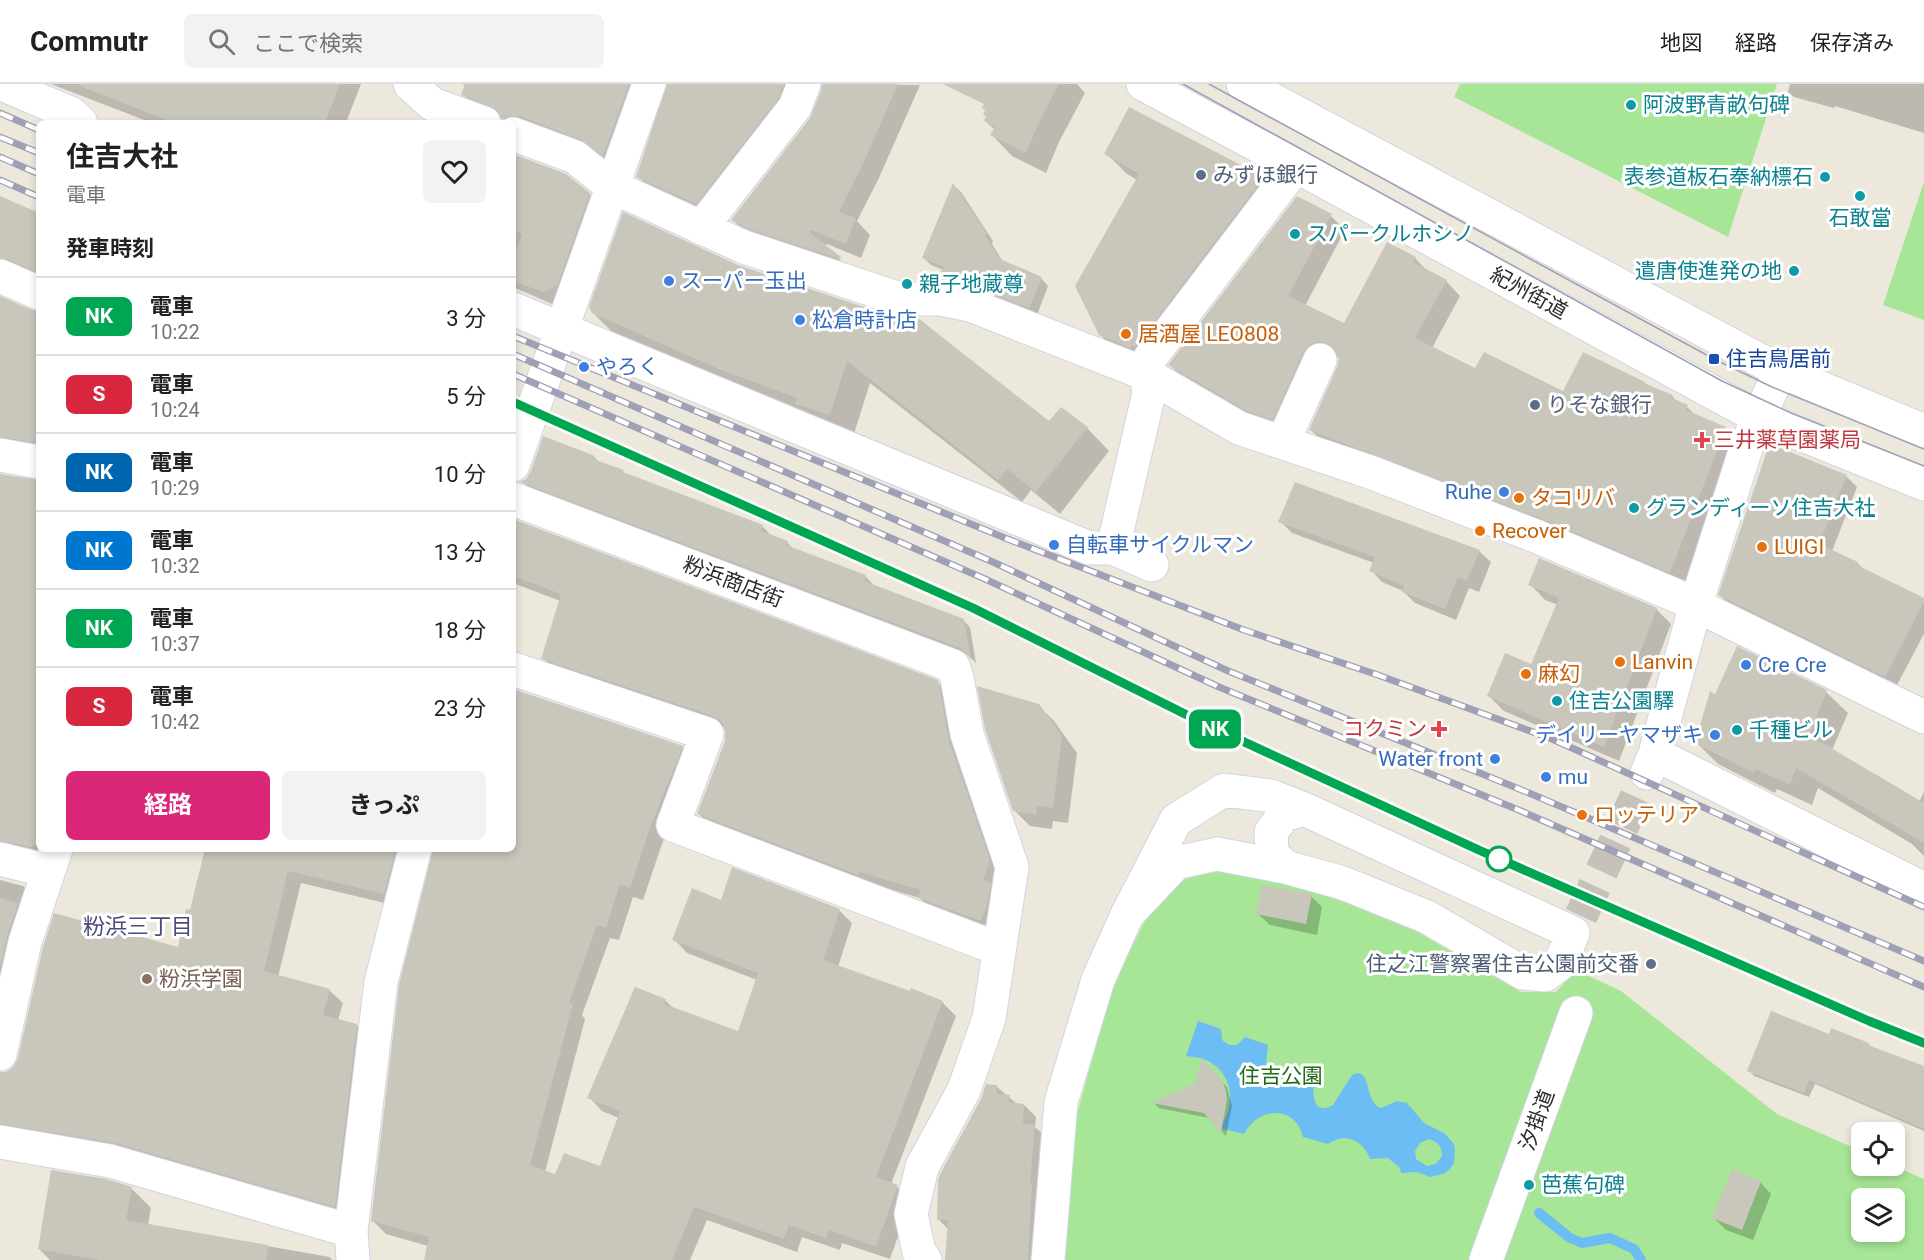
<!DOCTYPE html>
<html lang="ja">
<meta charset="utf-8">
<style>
body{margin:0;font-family:Roboto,"Noto Sans JP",sans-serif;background:#f2f2f2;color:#222;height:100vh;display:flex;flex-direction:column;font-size:22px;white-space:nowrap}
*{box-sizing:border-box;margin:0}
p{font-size:20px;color:#767676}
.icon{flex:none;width:33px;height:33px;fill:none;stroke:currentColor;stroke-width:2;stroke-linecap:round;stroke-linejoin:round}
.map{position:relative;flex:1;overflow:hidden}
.panel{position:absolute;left:36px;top:36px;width:480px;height:732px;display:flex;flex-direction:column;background:#fff;border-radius:9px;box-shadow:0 3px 9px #0003}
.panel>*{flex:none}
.badge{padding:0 12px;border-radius:9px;font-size:21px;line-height:39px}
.controls{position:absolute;left:1851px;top:1038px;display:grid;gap:12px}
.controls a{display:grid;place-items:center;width:54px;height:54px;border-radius:9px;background:#fff;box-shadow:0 3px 9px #0003;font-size:30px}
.map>.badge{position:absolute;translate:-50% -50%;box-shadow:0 0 0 3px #fff}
h2{padding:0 30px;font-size:22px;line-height:54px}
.round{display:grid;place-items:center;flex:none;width:63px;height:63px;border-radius:9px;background:#f2f2f2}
.summary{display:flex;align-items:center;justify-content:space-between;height:102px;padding:0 30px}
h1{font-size:28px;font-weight:700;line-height:45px}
.action{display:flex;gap:12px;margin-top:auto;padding:12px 30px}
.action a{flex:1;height:69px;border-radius:9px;background:#db2777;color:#fff;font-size:24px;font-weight:700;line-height:69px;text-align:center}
.action a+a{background:#f2f2f2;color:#222}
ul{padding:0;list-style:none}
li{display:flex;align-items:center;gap:18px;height:78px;padding:0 30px;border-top:2px solid #e0e0e0}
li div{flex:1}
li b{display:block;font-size:22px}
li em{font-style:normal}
li .badge{min-width:66px;font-weight:700;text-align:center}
header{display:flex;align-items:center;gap:36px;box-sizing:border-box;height:84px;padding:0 30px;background:#fff;border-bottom:2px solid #e0e0e0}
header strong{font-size:28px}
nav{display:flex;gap:33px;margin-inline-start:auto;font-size:21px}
.search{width:420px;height:54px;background:#f2f2f2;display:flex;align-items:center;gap:15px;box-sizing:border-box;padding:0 21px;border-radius:9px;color:#767676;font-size:22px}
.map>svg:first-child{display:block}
.green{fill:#a7e697;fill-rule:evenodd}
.water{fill:#6cbdf3;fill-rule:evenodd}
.shadow{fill:#0003}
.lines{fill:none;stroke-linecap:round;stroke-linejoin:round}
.stream{stroke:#6cbdf3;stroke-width:10}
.building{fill:#c9c6bb}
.street-tunnel{stroke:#c6c2b9;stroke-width:33;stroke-dasharray:33 16;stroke-linecap:butt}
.street-casing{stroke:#d2d3e4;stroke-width:35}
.secondary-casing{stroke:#d2d3e4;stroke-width:35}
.street{stroke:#fff;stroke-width:33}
.secondary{stroke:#fff;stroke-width:33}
.tram{stroke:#9f9fb6;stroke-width:1.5}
.rail-casing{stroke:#9f9fb6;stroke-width:7}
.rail{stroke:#fff;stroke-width:4.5;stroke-dasharray:14;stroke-linecap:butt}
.line-casing{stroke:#fff;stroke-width:14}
.line{stroke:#00a651;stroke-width:9}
.culture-dot{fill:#0f9aa8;stroke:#fff;stroke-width:2}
.service-dot{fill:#5c6f8a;stroke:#fff;stroke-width:2}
.shop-dot{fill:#3f7fe0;stroke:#fff;stroke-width:2}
.food-dot{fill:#e8710a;stroke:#fff;stroke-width:2}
.transit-dot{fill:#1a4fb4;stroke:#fff;stroke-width:2}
.health-dot{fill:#e0444e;stroke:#fff;stroke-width:2}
.stop-dot{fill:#fff;stroke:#00a651;stroke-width:3}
.education-dot{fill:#8d6e63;stroke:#fff;stroke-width:2}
.labels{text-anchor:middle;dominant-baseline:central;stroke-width:6;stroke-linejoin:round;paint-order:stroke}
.culture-label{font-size:21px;fill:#0d838f;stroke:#fff;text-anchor:start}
.service-label{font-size:21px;fill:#4e5e75;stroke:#fff;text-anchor:start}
.shop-label{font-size:21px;fill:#366cbe;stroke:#fff;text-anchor:start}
.street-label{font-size:21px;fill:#2b2b2b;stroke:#fff}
.food-label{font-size:21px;fill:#c56008;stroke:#fff;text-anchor:start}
.transit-label{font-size:21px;fill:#164399;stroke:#fff;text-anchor:start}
.health-label{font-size:21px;fill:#be3a42;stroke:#fff;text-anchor:start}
.education-label{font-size:21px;fill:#785e54;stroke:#fff;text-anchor:start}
.park-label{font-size:21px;fill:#1e6b17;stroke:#fff}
.neighbourhood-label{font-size:22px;fill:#494c7e;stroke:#fff}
</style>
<header>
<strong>Commutr</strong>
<div class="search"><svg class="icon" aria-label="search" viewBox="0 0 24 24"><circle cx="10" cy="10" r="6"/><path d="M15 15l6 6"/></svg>ここで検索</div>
<nav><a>地図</a><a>経路</a><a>保存済み</a></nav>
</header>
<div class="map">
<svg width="1924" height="1176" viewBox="0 0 1924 1176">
<rect width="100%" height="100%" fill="#ede8dc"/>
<path class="green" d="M1460 0H1777L1728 153 1454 13Z
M1924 98V236L1883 221Z
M1222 786 1278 796 1395 835 1521 908H1556L1576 886 1621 907 1777 1030 1861 1067 1862 1082H1894L1924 1095V1176H1063L1074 1041 1113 900 1150 827 1181 795ZM1862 1114H1894V1148H1862Z"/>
<path class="water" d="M1198 937 1221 945 1222 956 1229 961H1237L1245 953 1268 961 1265 990 1273 998 1285 996 1294 983 1315 990C1313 1003 1309 1034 1333 1021L1352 991C1373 981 1363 1018 1381 1024L1397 1017 1407 1019 1424 1039 1444 1049 1454 1060 1455 1066 1454 1079 1449 1086 1443 1090 1430 1093 1417 1088 1401 1089 1400 1084 1388 1074 1370 1075C1363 1056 1345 1048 1328 1060L1303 1053C1295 1020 1258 1023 1244 1050L1219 1044C1234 1026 1235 995 1213 980 1205 974 1195 973 1186 972ZM1429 1055C1438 1058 1442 1062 1442 1072L1436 1080 1427 1082 1416 1075 1415 1067 1420 1059Z"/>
<path class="shadow" d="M51 0H361L346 39H152Z
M462 0H654L619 86 599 70 508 39 505 35 478 26 463 10 466 2Z
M669 0H809L711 135 653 108 638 92Z
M824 0 920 1 878 96 857 137 870 151 861 174 827 160 825 162 855 190 748 151 733 136 814 31Z
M992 0H1077L1085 9 1059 58 1046 89 1012 72 992 51 995 46 985 37 988 33 985 21 982 18Z
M1790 0H1924V49L1835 22 1834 24 1794 13 1788 8Z
M1130 25 1263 94 1284 115 1156 282 1121 272 1100 250 1137 96 1127 90 1106 69Z
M513 72 589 110 605 126 559 223 513 203Z
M954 102 961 108 993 157 992 160 1003 178 1041 194 1048 202 1037 231 943 203 936 196 943 186 931 181 924 174Z
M0 115 39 132V195L0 193Z
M624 130 1050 339 1087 344 1109 367 1060 430 1031 406 1022 418 870 299 853 353 616 252 593 229Z
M1331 132 1345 146 1305 222 1345 241 1388 160 1415 174 1429 189 1446 197 1460 212 1432 264 1476 286 1564 309 1644 299 1673 313 1678 319 1687 323 1697 333 1725 344 1739 359 1685 502 1325 360 1311 346 1339 284 1340 273 1333 271 1287 349 1263 341 1184 295 1170 281Z
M0 214 39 229V369L0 371Z
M594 373 600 379 623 388 627 391 762 442 769 449 768 451 787 458 794 466 865 492 872 499 871 501 963 536 970 543 976 579 968 571 529 404 523 398Z
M1846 392 1857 403 1832 467 1857 479 1865 486 1924 515V550L1896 603 1731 522 1720 511Z
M39 398V765H55L0 775V425Z
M513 437 937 598 951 611 1002 790 995 849 933 827 920 814 872 800 712 743 699 730 726 657V644L556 588 543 574 560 517 513 499Z
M1280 437 1479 467 1491 478 1479 508 1469 504 1456 536 1415 519 1403 507 1382 498 1371 486 1374 479 1292 449Z
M1530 500 1656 525 1671 540 1619 677 1504 627 1489 612 1532 582 1558 521 1545 516Z
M1737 564 1826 608 1848 629 1832 666 1919 718 1924 708V772L1912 760 1818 704 1812 721 1777 705 1775 709 1718 680 1696 658Z
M513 606 682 663 695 676 662 760 643 816 633 813 619 856 610 854 582 931 585 935 545 1088 556 1092 601 1084 619 1034 602 1027 589 1013 665 916 674 925 739 949 757 896 687 869 674 855 722 818 839 826 852 839 838 883 942 918 956 932 891 1100 897 1103 911 1116 890 1175 842 1159 840 1166 802 1153 797 1168 707 1136 690 1176H425L428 1162 386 1150 373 1137 435 765H513Z
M1038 621 1054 637 1077 669 1068 739 1053 737 1052 745 1030 742 1014 726Z
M200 765H415L397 822 301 799 278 893 329 906 343 919 338 936 356 941 370 955 348 1135 0 1049V990L7 989 179 865 191 828 205 770Z
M0 796 23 802 37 816 0 955Z
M1311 812 1322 823 1317 851 1270 841 1258 830Z
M1868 960 1872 964 1924 984V1047L1815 1000 1809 1013 1754 992 1749 986Z
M1203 977 1227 1003 1232 1022 1226 1052 1209 1034 1159 1024 1154 1019 1196 1000Z
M996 1002 1017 1020 1024 1021 1036 1033 1035 1043 1047 1054 1041 1176H946L949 1146 938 1135Z
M52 1088 131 1104 151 1124 148 1141 330 1173 332 1176H50L39 1165Z
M1760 1098 1771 1110 1753 1156 1726 1146 1714 1134Z"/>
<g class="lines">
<path class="stream" d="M1539 1129 1570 1154 1582 1159 1610 1154 1634 1165 1641 1176"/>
</g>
<path class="building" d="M80 0H340L325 39H174L80 2Z
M465 0H629L603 72 582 56 520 32H510L502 35 498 27 491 22 461 11Z
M667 0H784L779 14 696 120 636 93Z
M822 0H898L863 80 839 128 856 134 846 160 811 146 809 148 841 173 840 175 751 146 731 136 810 34 821 7Z
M943 0H1059L1039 38 1026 69 990 51 995 43 984 37 986 32 983 31 985 26 982 24 984 20Z
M1129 23 1264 93 1135 263 1132 261 1130 264 1099 251 1075 202 1139 90 1104 70Z
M513 70 566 90 590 109 557 202 543 208 513 197V174L522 150 513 147Z
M953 99 987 149 985 152 1000 175 1042 193 1029 224 974 203 934 196 944 183 922 174Z
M0 112 39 129V189L7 175 0 174Z
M1297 112 1332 130 1288 212 1344 239 1387 158 1416 173 1413 178 1447 196 1415 254 1475 284 1484 268 1563 307 1583 268 1645 298V300L1673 311 1672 314 1688 321 1686 326 1726 343 1670 489 1545 436 1309 346 1337 283 1339 275 1335 266 1327 259 1318 257 1309 261 1303 268 1273 336 1247 327 1168 281Z
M623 128 738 181 894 233 918 234 1049 337 1061 323 1088 343 1036 408 1007 385 998 396 847 277 830 331 795 320 797 314 721 286 592 229 589 223Z
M0 212 32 226 39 227V359L0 353Z
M543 352 595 372 593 375 624 386 623 388 763 441 761 447 788 457 786 461 866 491 864 497 964 535 971 576 966 569 960 564 520 398 526 395 531 387Z
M1769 361 1772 363 1773 361 1847 391 1819 460 1858 478 1857 481 1924 514V518L1885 593 1718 511Z
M0 390 39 396V758L31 763 0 757Z
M1295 398 1480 466 1467 497 1458 493 1445 525 1402 508 1404 502 1369 487 1375 473 1278 438Z
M513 435 938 596 949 656 990 776 983 796 991 799 987 820 981 837 918 814 921 806 859 788 858 791 697 730 725 657V647L722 638 713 632 541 575 561 510 513 492Z
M1539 474 1657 524 1604 663 1487 612 1505 569 1531 580 1559 514 1528 501Z
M1737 562 1827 606 1809 651 1924 719V759L1796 684 1790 701 1756 685 1754 689 1695 659 1710 607 1715 610Z
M977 602 1039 620 1062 652 1053 724 1037 722 1036 731 1013 727 985 645Z
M513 605 683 662 649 746 630 804 620 800 606 844 597 841 569 919 573 920 530 1081 555 1090 564 1069 600 1082 620 1027 587 1014 635 903 666 915 664 920 738 947 758 889 672 856 692 804 721 816 732 783 840 825 823 876 910 907 911 904 943 917 876 1093 898 1101 876 1163 829 1146 826 1154 789 1141 784 1155 694 1123 672 1176H424L429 1153 371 1137 399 901 433 765H513Z
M205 765H396L384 810 288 787 264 887 330 905 323 931 357 940 335 1123 115 1059 0 1040V988H6L13 983 18 974 43 863 54 829 178 863 186 825 190 826Z
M1262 801 1312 810 1306 840 1256 830Z
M0 814 18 819 7 852 0 884Z
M1771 927 1829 950 1831 944 1869 959 1868 961 1924 982V1045L1809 996 1804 1009 1747 987Z
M1202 974 1222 996 1226 1007 1227 1016 1221 1049 1204 1029 1152 1019 1195 999Z
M986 1000 997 1001 996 1010 1010 1011 1009 1018 1024 1020 1023 1039 1035 1041 1030 1100H1032L1028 1176H945L948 1136H937L938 1097 940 1090 981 1015Z
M1732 1085 1761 1097 1742 1146 1712 1134Z
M51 1086 106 1095 132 1103 126 1136 268 1161 266 1176H100L38 1165Z"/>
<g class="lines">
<path class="street-tunnel" d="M1581 832 1647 689"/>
<defs>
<path id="street" d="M2 0 72 30 81 39
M410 0 432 20 484 39
M1143 0 1296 82 1758 333 1924 400
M1243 0 1780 287 1924 347
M513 50 575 73 611 102 744 163 900 215H941L970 221 1146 290 1239 344 1370 388 1538 453 1677 512 1924 633
M701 144 795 23 804 0
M0 192 39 209
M513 225 1089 464H1113L1152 481
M1283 358 1320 276
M0 371 39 378
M513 381 649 0
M513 415 953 582 957 594 967 650 1012 783 989 934 964 1006 922 1083 911 1130 919 1168 925 1176
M1113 464 1149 309 1146 290 1150 274 1296 82
M513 585 707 650 673 741 999 865
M1655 670 1924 805
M1647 689 1655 670 1696 520 1749 355 1780 287
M1224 706 1271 712 1304 725 1573 849 1560 880 1545 891 1523 889 1427 833 1343 799 1285 783 1217 770 1176 779 1127 831 1176 736Z
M0 775 48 787
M1285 783 1272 769 1271 748 1284 731 1304 725
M0 970 25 858 56 765
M0 1058 110 1077 351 1147
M353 1176 351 1147 381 898 415 765
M1486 1176 1576 929"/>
<path id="secondary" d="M1048 1176 1061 1018 1098 896 1127 831"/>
</defs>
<use href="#street" class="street-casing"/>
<use href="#secondary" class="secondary-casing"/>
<use href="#street" class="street"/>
<use href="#secondary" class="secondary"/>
<path class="tram" d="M1183 0 1722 297 1791 329 1924 382
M1209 0 1714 275 1772 303 1924 365"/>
<defs>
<path id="rail" d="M0 29 39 46
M0 53 39 69
M0 73 39 90
M0 96 39 113
M513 252 1005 454 1244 546 1378 591 1552 655 1924 823
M513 270 993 478 1226 586 1529 709 1924 877
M513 290 985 495 1219 603 1521 727 1924 903
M513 318 973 524 1203 639 1502 776 1869 937 1924 958"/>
</defs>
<use href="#rail" class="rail-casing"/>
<use href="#rail" class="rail"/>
</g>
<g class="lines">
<defs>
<path id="line" d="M513 318 973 524 1203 639 1481 767 1869 937 1924 959"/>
</defs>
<use href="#line" class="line-casing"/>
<use href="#line" class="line"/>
</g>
<g class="culture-dot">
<circle cx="1631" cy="21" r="6"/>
<circle cx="1825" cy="93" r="6"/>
<circle cx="1860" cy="112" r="6"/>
<circle cx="1295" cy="150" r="6"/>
<circle cx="1794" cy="187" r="6"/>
<circle cx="907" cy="200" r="6"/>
<circle cx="1634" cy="424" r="6"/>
<circle cx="1557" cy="617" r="6"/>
<circle cx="1737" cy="646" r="6"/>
<circle cx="1529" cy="1101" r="6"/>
</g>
<g class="service-dot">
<circle cx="1201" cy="91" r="6"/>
<circle cx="1535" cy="321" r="6"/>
<circle cx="1651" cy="880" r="6"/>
</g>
<g class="shop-dot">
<circle cx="669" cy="197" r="6"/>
<circle cx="800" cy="236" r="6"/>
<circle cx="584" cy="283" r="6"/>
<circle cx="1504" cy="408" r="6"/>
<circle cx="1054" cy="461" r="6"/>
<circle cx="1746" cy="581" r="6"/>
<circle cx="1715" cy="651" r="6"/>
<circle cx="1495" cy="675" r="6"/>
<circle cx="1546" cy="693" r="6"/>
</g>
<g class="food-dot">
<circle cx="1126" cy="250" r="6"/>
<circle cx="1519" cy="414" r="6"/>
<circle cx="1480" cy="447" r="6"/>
<circle cx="1762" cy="463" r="6"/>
<circle cx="1620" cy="578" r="6"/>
<circle cx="1526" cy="590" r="6"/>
<circle cx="1582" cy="731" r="6"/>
</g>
<rect class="transit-dot" x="1708" y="269" width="12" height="12" rx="3"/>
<g class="health-dot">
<path d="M1699 347h6v6h6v6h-6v6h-6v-6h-6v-6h6z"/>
<path d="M1436 636h6v6h6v6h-6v6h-6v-6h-6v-6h6z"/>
</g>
<circle class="stop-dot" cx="1499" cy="775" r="12"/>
<circle class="education-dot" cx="147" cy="895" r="6"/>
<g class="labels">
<g class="culture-label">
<text x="1643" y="21">阿波野青畝句碑</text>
<text x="1813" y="93" text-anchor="end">表参道板石奉納標石</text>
<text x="1860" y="134" text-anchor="middle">石敢當</text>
<text x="1307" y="150">スパークルホシノ</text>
<text x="1782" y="187" text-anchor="end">遣唐使進発の地</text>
<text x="919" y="200">親子地蔵尊</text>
<text x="1646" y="424">グランディーソ住吉大社</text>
<text x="1569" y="617">住吉公園驛</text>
<text x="1749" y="646">千種ビル</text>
<text x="1541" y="1101">芭蕉句碑</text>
</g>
<g class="service-label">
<text x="1213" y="91">みずほ銀行</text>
<text x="1547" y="321">りそな銀行</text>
<text x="1639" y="880" text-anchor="end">住之江警察署住吉公園前交番</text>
</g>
<g class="shop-label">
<text x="681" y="197">スーパー玉出</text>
<text x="812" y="236">松倉時計店</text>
<text x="596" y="283">やろく</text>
<text x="1492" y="408" text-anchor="end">Ruhe</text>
<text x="1066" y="461">自転車サイクルマン</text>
<text x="1758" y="581">Cre Cre</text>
<text x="1703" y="651" text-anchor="end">デイリーヤマザキ</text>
<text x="1483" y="675" text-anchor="end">Water front</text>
<text x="1558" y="693">mu</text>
</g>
<g class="street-label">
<text transform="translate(1529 209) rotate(29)">紀州街道</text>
<text transform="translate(733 498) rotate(21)">粉浜商店街</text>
<text transform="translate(1537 1036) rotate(-70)">汐掛道</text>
</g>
<g class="food-label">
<text x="1138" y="250">居酒屋 LEO808</text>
<text x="1531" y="414">タコリバ</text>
<text x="1492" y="447">Recover</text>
<text x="1774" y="463">LUIGI</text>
<text x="1632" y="578">Lanvin</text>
<text x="1538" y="590">麻幻</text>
<text x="1594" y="731">ロッテリア</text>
</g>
<g class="transit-label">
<text x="1726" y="275">住吉鳥居前</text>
</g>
<g class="health-label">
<text x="1714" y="356">三井薬草園薬局</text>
<text x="1427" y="645" text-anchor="end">コクミン</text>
</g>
<g class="education-label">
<text x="159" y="895">粉浜学園</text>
</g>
<g class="park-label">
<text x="1281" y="992">住吉公園</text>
</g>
<g class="neighbourhood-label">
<text x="138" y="842">粉浜三丁目</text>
</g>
</g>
</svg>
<div class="controls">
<a><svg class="icon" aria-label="locate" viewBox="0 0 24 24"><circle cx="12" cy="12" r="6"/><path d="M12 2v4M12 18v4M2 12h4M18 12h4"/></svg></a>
<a><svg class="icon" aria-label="layers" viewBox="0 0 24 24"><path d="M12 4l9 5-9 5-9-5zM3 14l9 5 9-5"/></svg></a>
</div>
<b class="badge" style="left:1215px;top:645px;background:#00a651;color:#fff">NK</b>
<section class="panel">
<div class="summary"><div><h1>住吉大社</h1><p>電車</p></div><a class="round"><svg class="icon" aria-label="heart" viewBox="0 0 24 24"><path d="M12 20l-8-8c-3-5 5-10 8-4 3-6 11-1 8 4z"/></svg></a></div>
<h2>発車時刻</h2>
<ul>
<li><span class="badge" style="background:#00a651;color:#fff">NK</span><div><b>電車</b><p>10:22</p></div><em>3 分</em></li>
<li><span class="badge" style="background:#d7263d;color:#fff">S</span><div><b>電車</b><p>10:24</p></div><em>5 分</em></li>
<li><span class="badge" style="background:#0065af;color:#fff">NK</span><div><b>電車</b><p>10:29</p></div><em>10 分</em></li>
<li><span class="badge" style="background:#0077ce;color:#fff">NK</span><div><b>電車</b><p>10:32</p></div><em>13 分</em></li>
<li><span class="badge" style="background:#00a651;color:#fff">NK</span><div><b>電車</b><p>10:37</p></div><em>18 分</em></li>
<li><span class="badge" style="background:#d7263d;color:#fff">S</span><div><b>電車</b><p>10:42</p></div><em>23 分</em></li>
</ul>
<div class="action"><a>経路</a><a>きっぷ</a></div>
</section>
</div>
